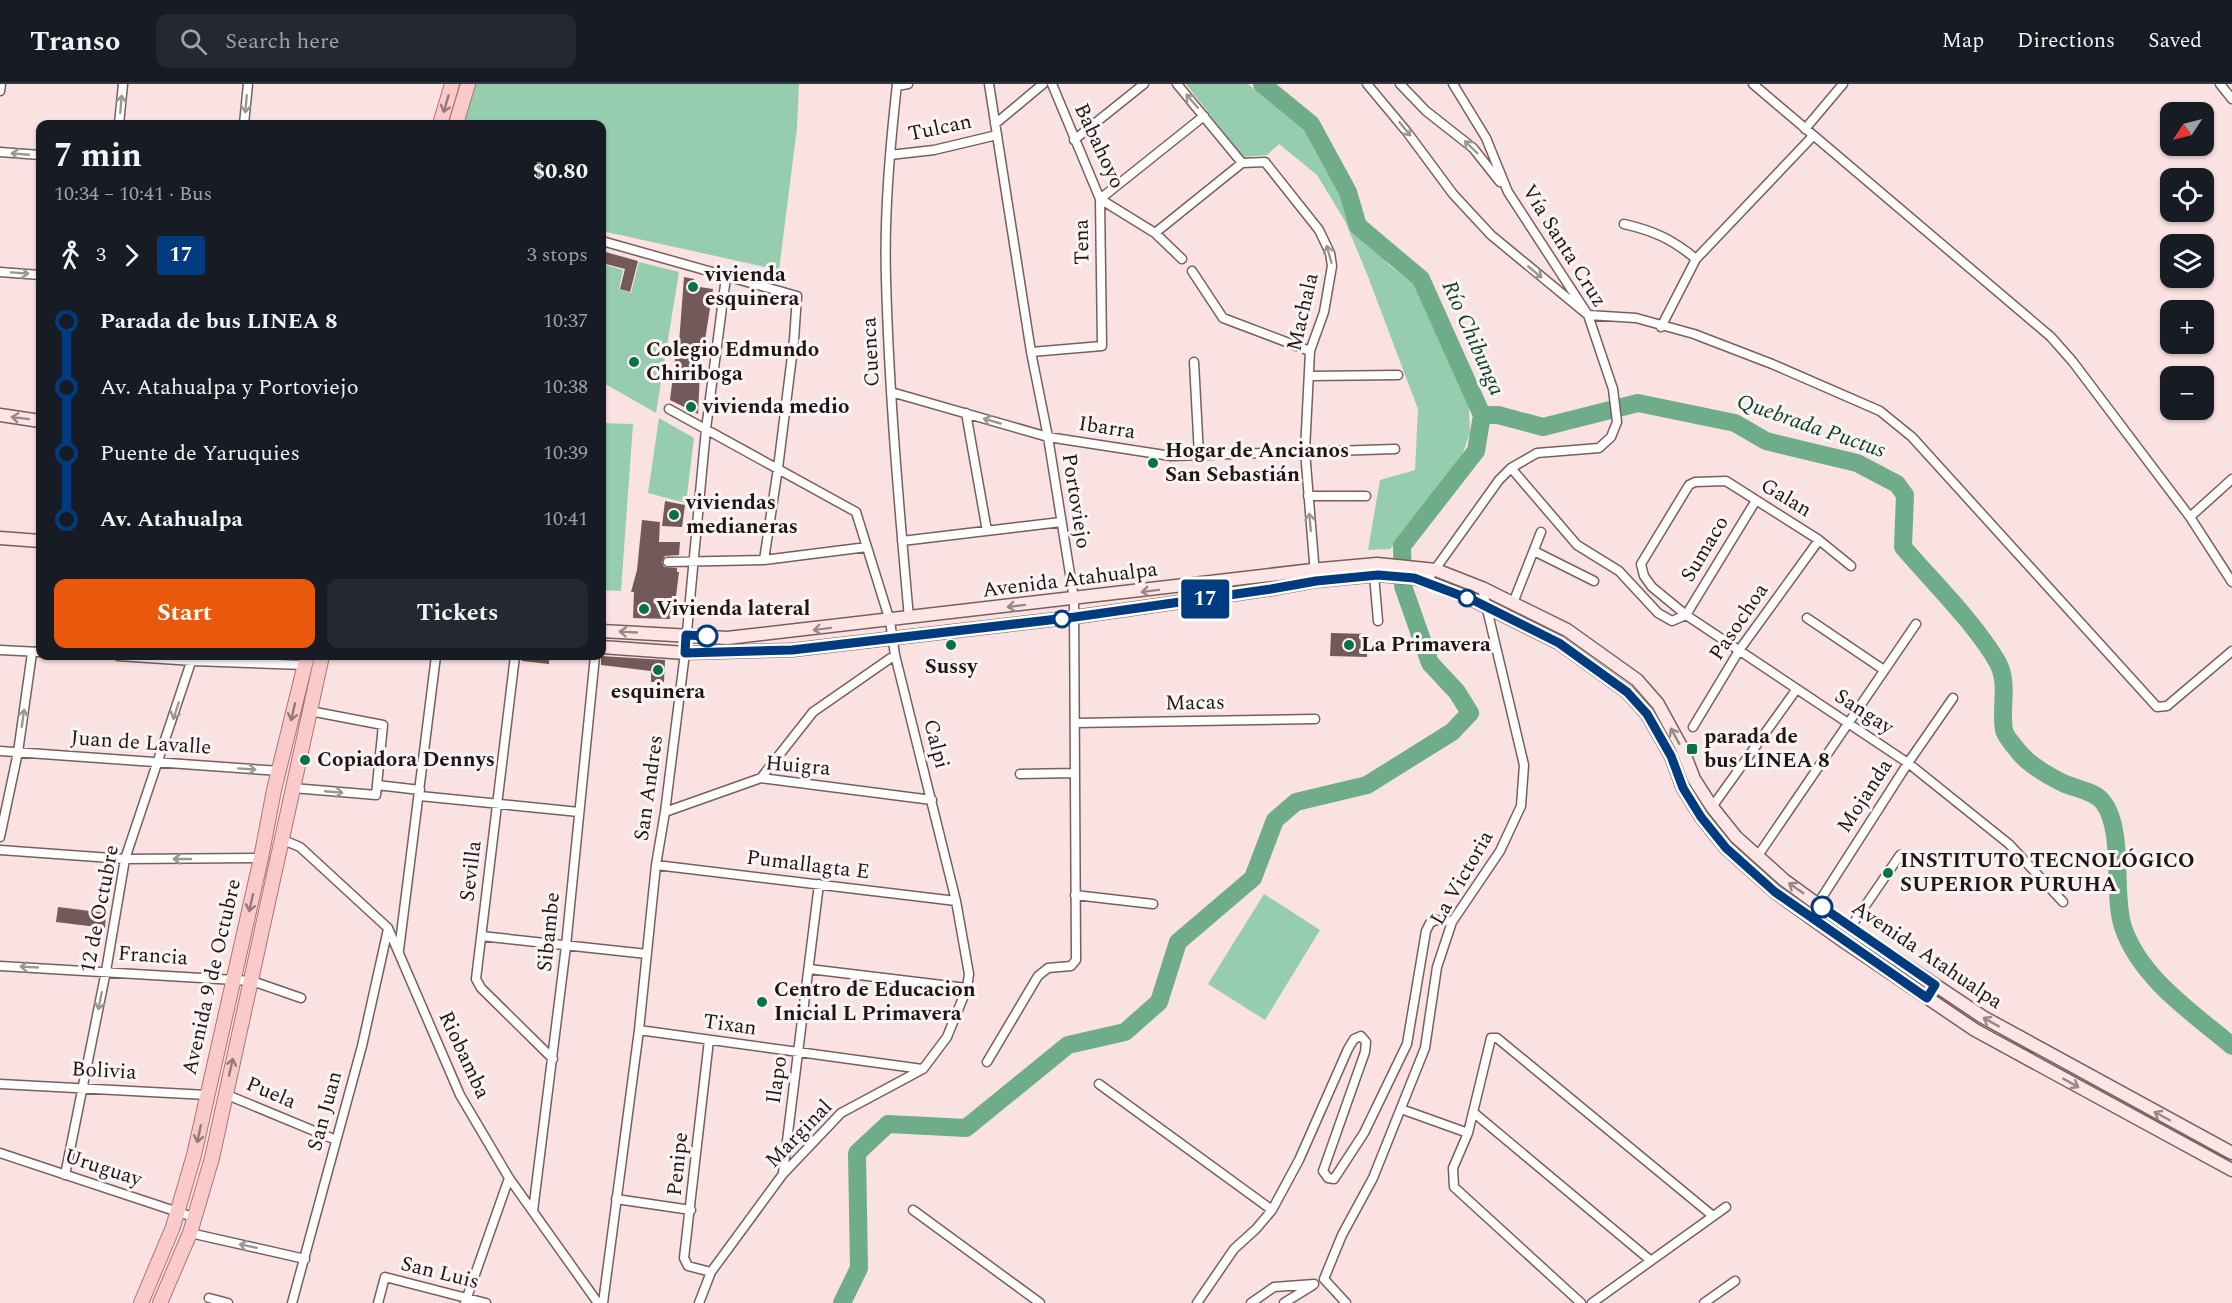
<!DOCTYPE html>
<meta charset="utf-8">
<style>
body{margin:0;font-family:Spectral,serif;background:#242831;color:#f1f3f6;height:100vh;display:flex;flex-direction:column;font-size:22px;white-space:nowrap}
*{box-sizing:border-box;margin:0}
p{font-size:20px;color:#9ea1a6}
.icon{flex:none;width:33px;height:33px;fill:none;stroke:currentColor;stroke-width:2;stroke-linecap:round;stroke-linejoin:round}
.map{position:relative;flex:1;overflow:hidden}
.panel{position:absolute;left:36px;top:36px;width:570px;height:540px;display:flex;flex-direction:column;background:#171b24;border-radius:12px;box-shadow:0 2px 4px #0004}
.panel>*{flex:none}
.badge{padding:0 12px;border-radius:4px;font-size:21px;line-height:39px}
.needle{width:39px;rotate:235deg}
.tools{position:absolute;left:2160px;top:18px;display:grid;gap:12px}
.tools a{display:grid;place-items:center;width:54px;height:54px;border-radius:12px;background:#171b24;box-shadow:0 2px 4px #0004;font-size:30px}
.map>.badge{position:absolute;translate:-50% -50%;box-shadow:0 0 0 3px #fff}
.legs{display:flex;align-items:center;gap:9px;height:66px;padding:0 18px;font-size:20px}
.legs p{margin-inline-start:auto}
.overview{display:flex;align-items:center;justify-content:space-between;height:102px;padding:0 18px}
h1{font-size:33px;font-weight:700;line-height:45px}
.button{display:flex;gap:12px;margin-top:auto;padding:12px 18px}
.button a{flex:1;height:69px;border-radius:12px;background:#ea580c;color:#fff;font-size:24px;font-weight:700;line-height:69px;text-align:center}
.button a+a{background:#242831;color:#f1f3f6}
ul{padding:0 18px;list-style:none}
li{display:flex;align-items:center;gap:21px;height:66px;font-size:22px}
li i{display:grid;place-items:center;width:9px;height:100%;margin:0 8px;background:currentColor}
li i::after{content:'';width:15px;height:15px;margin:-8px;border:4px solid;border-radius:50%;background:#171b24}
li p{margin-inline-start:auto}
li:first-child i{background:linear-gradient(#0000 50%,currentColor 0)}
li:last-child i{background:linear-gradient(currentColor 50%,#0000 0)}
header{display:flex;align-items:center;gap:36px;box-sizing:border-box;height:84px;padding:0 30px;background:#171b24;border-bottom:2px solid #363941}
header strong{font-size:28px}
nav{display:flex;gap:33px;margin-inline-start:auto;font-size:21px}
.search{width:420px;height:54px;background:#242831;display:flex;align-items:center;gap:15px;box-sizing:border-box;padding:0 21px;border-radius:12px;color:#9ea1a6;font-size:22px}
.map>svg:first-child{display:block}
.green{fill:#96cdae}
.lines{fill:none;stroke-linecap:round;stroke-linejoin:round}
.river{stroke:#6eac8a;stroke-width:18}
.building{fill:#735959}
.minor-casing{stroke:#795e5f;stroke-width:11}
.secondary-casing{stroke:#795e5f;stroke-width:15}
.primary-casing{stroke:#ab7476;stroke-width:16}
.minor{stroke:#fff;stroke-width:8}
.secondary{stroke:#fce5e5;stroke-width:12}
.primary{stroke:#facacb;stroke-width:14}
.oneway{stroke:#9b9696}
.oneway2{stroke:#98797a}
.oneway3{stroke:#988}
.line-1-casing{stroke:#fff;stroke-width:14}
.line-1{stroke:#003b80;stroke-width:9}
.poi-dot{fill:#087148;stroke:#fbf4f4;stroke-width:2}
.stop-1-dot{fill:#fff;stroke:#003b80;stroke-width:3}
.labels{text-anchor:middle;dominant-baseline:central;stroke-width:6;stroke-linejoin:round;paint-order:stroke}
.street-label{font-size:21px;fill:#211616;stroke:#fbf4f4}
.poi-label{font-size:21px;font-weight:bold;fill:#211616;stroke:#fbf4f4;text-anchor:start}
.water-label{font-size:22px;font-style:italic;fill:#0f412a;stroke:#fbf4f4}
</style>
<header>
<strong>Transo</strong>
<div class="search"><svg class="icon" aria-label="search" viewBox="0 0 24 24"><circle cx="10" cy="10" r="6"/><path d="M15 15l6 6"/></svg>Search here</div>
<nav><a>Map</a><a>Directions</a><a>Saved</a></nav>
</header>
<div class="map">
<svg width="2232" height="1219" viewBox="0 0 2232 1219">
<rect width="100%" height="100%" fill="#fbe2e2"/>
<path class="green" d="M472 0H799L797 44 779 186 602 147V40H460Z
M1186 0H1248L1314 52 1370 160 1389 181 1418 204 1445 264 1469 322 1470 349 1457 385 1425 427 1390 465 1368 466 1380 396 1415 386 1418 325 1367 190 1345 137 1317 91 1279 60 1267 71 1243 73Z
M639 178 679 188 656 329 602 298V180L623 186 619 205 631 209Z
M659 334 694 354 686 419 648 409Z
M602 339 633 340 621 507 602 506Z
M1264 810 1320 846 1265 936 1208 900Z"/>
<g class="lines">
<path class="river" d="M1482 331H1498L1543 343 1638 319 1735 339 1766 357 1857 379 1897 400 1905 411 1903 463C1932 497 1976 540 1998 579 2009 600 2000 625 2004 646 2005 652 2014 662 2019 668 2028 680 2049 692 2063 699 2076 705 2095 707 2103 718 2125 746 2112 810 2123 843 2140 894 2193 929 2232 962
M842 1219 859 1184 857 1069 888 1040 966 1044 1068 961 1125 948 1159 918 1178 858 1253 794 1275 736 1296 718 1367 701 1452 648 1470 629 1457 608 1430 579 1403 502 1402 462 1476 367 1482 331 1421 195 1358 142 1348 108 1311 40 1262 0"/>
</g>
<path class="building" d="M602 167 638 177 630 208 620 205 625 185 602 179Z
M684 193 694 195 693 202 713 205 700 288 698 330 670 316 677 259H679Z
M665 417 685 421 682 443 662 442Z
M642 436 660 438 659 458H680L679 471 665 472 662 478 664 483 677 484V488H679L676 512H672L670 535 633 534 634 508H631L637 486Z
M1331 549 1367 550V573L1330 572Z
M522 572H549V580L522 577Z
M601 572 665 576 664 598H651V587L601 581Z
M58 823 106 829 105 844 56 838Z"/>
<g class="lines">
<defs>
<path id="minor" d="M897 0C890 64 884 130 886 195 889 308 899 422 909 534
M1052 0 1100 115 1155 149 1182 175
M1177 0 1242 79 1265 78 1319 146 1330 169 1332 182 1324 228 1310 267 1305 367 1315 490
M1367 0 1407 48 1453 110 1491 151 1588 231 1636 234 1694 250 1772 280 1880 327 1912 353 2157 623 2167 622 2232 567
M1400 0 1426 27 1473 64 1500 98
M1753 0 2051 253 2073 278 2190 433 2232 498
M2220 0 2232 15
M897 2 908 0
M0 7 1 0
M119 40 123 0
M244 40 248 0
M995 40 1043 0
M1805 45 1843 0
M1074 56 1144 0
M0 68 40 71
M890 71 934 66 997 51
M1100 115 1204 32
M1624 140C1654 147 1672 155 1696 175
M1155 149 1242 79
M602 157 797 212 794 256 778 384 764 476
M1192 187 1223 234 1310 267
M0 188 40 191
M1661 243 1696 175 1813 52
M1031 268 1102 262 1100 115
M1194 278 1199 371
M1309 292 1398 291
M891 308 1048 353 1171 372 1395 365
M669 325 856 428 890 537 895 571 956 817 969 890 967 904 947 953 923 985 841 1029 783 1090 711 1188 699 1219
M966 329 987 447
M1511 384 1577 461 1619 487 1658 529 1672 537 1686 531 1755 418
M1308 412H1366
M2190 433 2232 395
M902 457 1061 438
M1534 467 1594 497
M668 478 764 476 867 463
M1851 482 1819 456 1726 397 1695 398 1689 401 1641 480 1644 492 1652 503 1686 531 1908 679 2009 760 2063 818
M1374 491 1378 537
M1426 498 1499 396 1511 384 1537 369 1599 364 1611 353 1617 338 1613 305 1588 231 1508 108 1486 54 1453 0
M1513 519 1541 448
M1807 534 1884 586
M0 566 40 568
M118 572 193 577 305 581
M515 572 476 895 481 904 553 975
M1075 639 1315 635
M1693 643 1740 565 1819 456
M0 667 280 687
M1020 690 1075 689
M761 694 813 628 895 571
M377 701 420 706
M293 704 376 711 383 641 310 627
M420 712 579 728
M1712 723 1796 606
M665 728 761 694 932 716
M0 753 18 668 32 569
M283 756 300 763 388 844 460 1011 509 1094 598 1219
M0 766 125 775 261 774
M1757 773 1916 540
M656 781 956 817
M1075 811 1153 820
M1810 832 1908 679 1953 614
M1850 844 1900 771
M481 852 647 870
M399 866 436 572
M0 882 252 897 301 914
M809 885 967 904
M639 946 922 985
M709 956 684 1174 688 1182 711 1188
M987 978 1038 892 1048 884 1071 882 1076 876 1074 515 1048 353 1031 268 989 0
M0 1000 207 1011
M1099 1000 1272 1126
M225 1010 336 1056
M1401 1025 1468 1049
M1473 1028 1650 1176
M0 1069 196 1134
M783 1089 819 800
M65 1091 106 887 125 775 193 572
M616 1115 691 1126
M913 1126 1040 1219
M533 1127 566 862 595 572
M190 1149 305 1175
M1324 1195 1342 1151 1373 1094 1425 964 1437 883 1452 838 1500 767 1521 722 1524 681 1482 504
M1324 1195 1346 1219
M209 1214 228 1219
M292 1219 362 962 388 845
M378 1219 385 1193 486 1219
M465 1219 509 1094
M603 1219 639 946 656 781 665 728 685 569 706 345 726 193
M1197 1219 1234 1165 1256 1145 1272 1126 1299 1076 1348 965 1354 955 1361 952 1366 958 1365 968 1323 1087 1328 1094 1334 1095 1364 1049 1407 960 1426 847 1430 839 1436 836 1452 838
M1251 1219 1274 1203 1314 1200
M1284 1219 1313 1201
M1581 1219 1454 1103 1453 1084 1468 1049 1491 954H1497L1713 1132
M1592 1219 1726 1123
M1704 1219 1735 1197"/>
<path id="secondary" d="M0 331 40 337
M0 454 40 457
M602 547 727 554 1321 485 1377 480 1436 486 1482 504 1567 546 1637 596 1658 620 1682 664 1694 695 1712 723 1736 753 1784 796 1850 844 1983 933 2232 1069
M602 563 685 569 792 566 1075 533 1271 505 1315 497 1378 491 1414 494 1431 499 1475 517 1559 559 1627 608 1647 630 1671 672 1683 704 1701 733 1726 764 1775 808 1839 854 1975 946 2232 1086"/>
<path id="primary" d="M440 40 452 0
M456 40 468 0
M141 1219 173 1143 194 1071 261 774 274 706 307 572
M160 1219 190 1149 212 1074 322 572"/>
</defs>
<use href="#minor" class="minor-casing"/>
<use href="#secondary" class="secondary-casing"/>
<use href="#primary" class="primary-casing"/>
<use href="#minor" class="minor"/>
<use href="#secondary" class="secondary"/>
<use href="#primary" class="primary"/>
</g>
<defs><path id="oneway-shaft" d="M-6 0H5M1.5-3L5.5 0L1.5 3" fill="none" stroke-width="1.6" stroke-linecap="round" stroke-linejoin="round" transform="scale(1.5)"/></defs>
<g class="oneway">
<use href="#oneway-shaft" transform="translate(1192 17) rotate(-131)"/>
<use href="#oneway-shaft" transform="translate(121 20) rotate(-85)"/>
<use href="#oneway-shaft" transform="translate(246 20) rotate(95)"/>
<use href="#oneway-shaft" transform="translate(1405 45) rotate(51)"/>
<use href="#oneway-shaft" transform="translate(1471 63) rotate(-136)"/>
<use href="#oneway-shaft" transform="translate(20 70) rotate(-175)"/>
<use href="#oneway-shaft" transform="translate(1329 170) rotate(-106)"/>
<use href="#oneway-shaft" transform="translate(1535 188) rotate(40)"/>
<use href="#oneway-shaft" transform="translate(20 189) rotate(4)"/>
<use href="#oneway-shaft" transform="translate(992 337) rotate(-164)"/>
<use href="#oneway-shaft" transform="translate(1310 438) rotate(-95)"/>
<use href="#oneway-shaft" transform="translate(176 627) rotate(108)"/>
<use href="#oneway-shaft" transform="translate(23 634) rotate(-82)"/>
<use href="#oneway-shaft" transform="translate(247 685) rotate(4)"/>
<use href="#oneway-shaft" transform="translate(334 708) rotate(5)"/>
<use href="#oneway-shaft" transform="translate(182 775) rotate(180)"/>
<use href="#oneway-shaft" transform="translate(29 883) rotate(-177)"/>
<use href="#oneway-shaft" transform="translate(100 917) rotate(101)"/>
<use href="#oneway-shaft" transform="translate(248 1162) rotate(-168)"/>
</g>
<g class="oneway2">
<use href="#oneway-shaft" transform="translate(446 20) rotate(107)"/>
<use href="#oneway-shaft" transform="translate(293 628) rotate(103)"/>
<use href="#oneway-shaft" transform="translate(251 819) rotate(103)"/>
<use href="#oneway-shaft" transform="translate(231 983) rotate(-77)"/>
<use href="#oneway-shaft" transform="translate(199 1050) rotate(102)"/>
</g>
<g class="oneway3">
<use href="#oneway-shaft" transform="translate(20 334) rotate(-173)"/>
<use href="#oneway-shaft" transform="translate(1150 507) rotate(173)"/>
<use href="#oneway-shaft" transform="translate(1016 522) rotate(173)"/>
<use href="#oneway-shaft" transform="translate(822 545) rotate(173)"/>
<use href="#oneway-shaft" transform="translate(628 548) rotate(-177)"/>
<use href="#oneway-shaft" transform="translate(1675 652) rotate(-119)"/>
<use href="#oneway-shaft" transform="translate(1796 804) rotate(-145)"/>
<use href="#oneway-shaft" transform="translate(1991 938) rotate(-151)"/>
<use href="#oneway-shaft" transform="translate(2071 999) rotate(29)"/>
<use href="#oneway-shaft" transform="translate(2162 1032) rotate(-152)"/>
</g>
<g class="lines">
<defs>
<path id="line-1" d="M707 552 686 551 685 569 792 566 1075 533 1271 505 1316 497 1378 491 1414 494 1475 517 1559 559 1627 608 1647 630 1671 672 1683 704 1701 733 1726 764 1775 808 1927 914 1935 901 1822 823"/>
</defs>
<use href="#line-1" class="line-1-casing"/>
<use href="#line-1" class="line-1"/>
</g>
<g class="poi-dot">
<circle cx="693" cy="203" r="6"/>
<circle cx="634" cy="278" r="6"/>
<circle cx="691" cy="323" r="6"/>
<circle cx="1153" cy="379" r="6"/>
<circle cx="674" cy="431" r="6"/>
<circle cx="644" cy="525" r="6"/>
<circle cx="951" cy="561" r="6"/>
<circle cx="1349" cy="561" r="6"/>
<circle cx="658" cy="586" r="6"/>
<rect x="1686" y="659" width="12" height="12" rx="3"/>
<circle cx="305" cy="676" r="6"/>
<circle cx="1888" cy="789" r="6"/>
<circle cx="762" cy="918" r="6"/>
</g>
<g class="stop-1-dot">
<circle cx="1467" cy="514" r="8"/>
<circle cx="1062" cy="535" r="8"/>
<circle cx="707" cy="552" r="10"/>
<circle cx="1822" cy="823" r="10"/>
</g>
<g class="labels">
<g class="street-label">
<text transform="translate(940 44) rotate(-12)">Tulcan</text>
<text transform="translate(1099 62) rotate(65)">Babahoyo</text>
<text transform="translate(1082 158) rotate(-91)">Tena</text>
<text transform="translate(1564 162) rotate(58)">Vía Santa Cruz</text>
<text transform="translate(1303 228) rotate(-77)">Machala</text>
<text transform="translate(871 268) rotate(-93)">Cuenca</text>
<text transform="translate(1107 344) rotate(9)">Ibarra</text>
<text transform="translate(1786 414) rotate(31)">Galan</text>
<text transform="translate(1076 417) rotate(81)">Portoviejo</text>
<text transform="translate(1705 465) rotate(-59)">Sumaco</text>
<text transform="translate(1070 496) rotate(-7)">Avenida Atahualpa</text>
<text transform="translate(1739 538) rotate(-56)">Pasochoa</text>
<text transform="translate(1195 619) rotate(-1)">Macas</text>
<text transform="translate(1864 628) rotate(33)">Sangay</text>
<text transform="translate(141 659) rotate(4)">Juan de Lavalle</text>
<text transform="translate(936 660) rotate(76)">Calpi</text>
<text transform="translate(798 682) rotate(5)">Huigra</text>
<text transform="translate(649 704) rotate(-82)">San Andres</text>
<text transform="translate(1865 712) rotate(-57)">Mojanda</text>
<text transform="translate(808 781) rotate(7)">Pumallagta E</text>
<text transform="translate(471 787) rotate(-83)">Sevilla</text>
<text transform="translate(1462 794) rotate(-60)">La Victoria</text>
<text transform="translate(100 825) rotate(-79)">12 de Octubre</text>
<text transform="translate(549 848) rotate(-84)">Sibambe</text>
<text transform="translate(1927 871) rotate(34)">Avenida Atahualpa</text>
<text transform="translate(153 872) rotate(4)">Francia</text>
<text transform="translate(212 893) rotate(-77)">Avenida 9 de Octubre</text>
<text transform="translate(730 941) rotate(8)">Tixan</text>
<text transform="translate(464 971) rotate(65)">Riobamba</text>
<text transform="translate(104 987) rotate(3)">Bolivia</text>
<text transform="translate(777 996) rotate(-82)">Ilapo</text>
<text transform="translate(271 1009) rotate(23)">Puela</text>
<text transform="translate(325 1027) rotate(-75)">San Juan</text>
<text transform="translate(799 1050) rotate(-46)">Marginal</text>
<text transform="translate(678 1080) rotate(-84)">Penipe</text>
<text transform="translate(103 1084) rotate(18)">Uruguay</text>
<text transform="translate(440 1189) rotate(14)">San Luis</text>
</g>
<g class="poi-label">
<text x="705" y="191">vivienda<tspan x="705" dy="24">esquinera</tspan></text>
<text x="646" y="266">Colegio Edmundo<tspan x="646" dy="24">Chiriboga</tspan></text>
<text x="703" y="323">vivienda medio</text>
<text x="1165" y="367">Hogar de Ancianos<tspan x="1165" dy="24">San Sebastián</tspan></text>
<text x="686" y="419">viviendas<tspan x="686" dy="24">medianeras</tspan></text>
<text x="656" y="525">Vivienda lateral</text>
<text x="1361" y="561">La Primavera</text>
<text x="951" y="583" text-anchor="middle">Sussy</text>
<text x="658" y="608" text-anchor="middle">esquinera</text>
<text x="1704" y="653">parada de<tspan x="1704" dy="24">bus LINEA 8</tspan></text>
<text x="317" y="676">Copiadora Dennys</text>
<text x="1900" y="777">INSTITUTO TECNOLÓGICO<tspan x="1900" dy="24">SUPERIOR PURUHA</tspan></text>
<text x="774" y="906">Centro de Educacion<tspan x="774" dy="24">Inicial L Primavera</tspan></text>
</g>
<g class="water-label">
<text transform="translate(1473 254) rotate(66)">Río Chibunga</text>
<text transform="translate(1811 342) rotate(19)">Quebrada Puctus</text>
</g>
</g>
</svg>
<div class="tools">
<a><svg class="needle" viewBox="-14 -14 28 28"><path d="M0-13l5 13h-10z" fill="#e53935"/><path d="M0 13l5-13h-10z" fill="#9ea1a6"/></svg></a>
<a><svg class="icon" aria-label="locate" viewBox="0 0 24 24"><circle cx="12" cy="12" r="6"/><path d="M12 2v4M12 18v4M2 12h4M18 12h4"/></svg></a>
<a><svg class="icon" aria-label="layers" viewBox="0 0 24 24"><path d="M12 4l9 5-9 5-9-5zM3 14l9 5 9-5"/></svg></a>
<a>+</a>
<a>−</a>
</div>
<b class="badge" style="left:1205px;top:515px;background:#003b80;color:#fff">17</b>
<section class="panel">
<div class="overview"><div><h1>7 min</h1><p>10:34 – 10:41 · Bus</p></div><b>$0.80</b></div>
<div class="legs"><svg class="icon" aria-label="walk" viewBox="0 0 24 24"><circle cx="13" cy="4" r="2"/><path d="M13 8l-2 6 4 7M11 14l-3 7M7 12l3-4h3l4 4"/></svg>3<svg class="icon" aria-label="forward" viewBox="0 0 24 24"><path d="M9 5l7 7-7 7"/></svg><b class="badge" style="background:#003b80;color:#fff">17</b><p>3 stops</p></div>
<ul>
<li><i style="color:#003b80"></i><b>Parada de bus LINEA 8</b><p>10:37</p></li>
<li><i style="color:#003b80"></i><span>Av. Atahualpa y Portoviejo</span><p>10:38</p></li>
<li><i style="color:#003b80"></i><span>Puente de Yaruquies</span><p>10:39</p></li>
<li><i style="color:#003b80"></i><b>Av. Atahualpa</b><p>10:41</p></li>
</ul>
<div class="button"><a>Start</a><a>Tickets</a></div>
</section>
</div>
